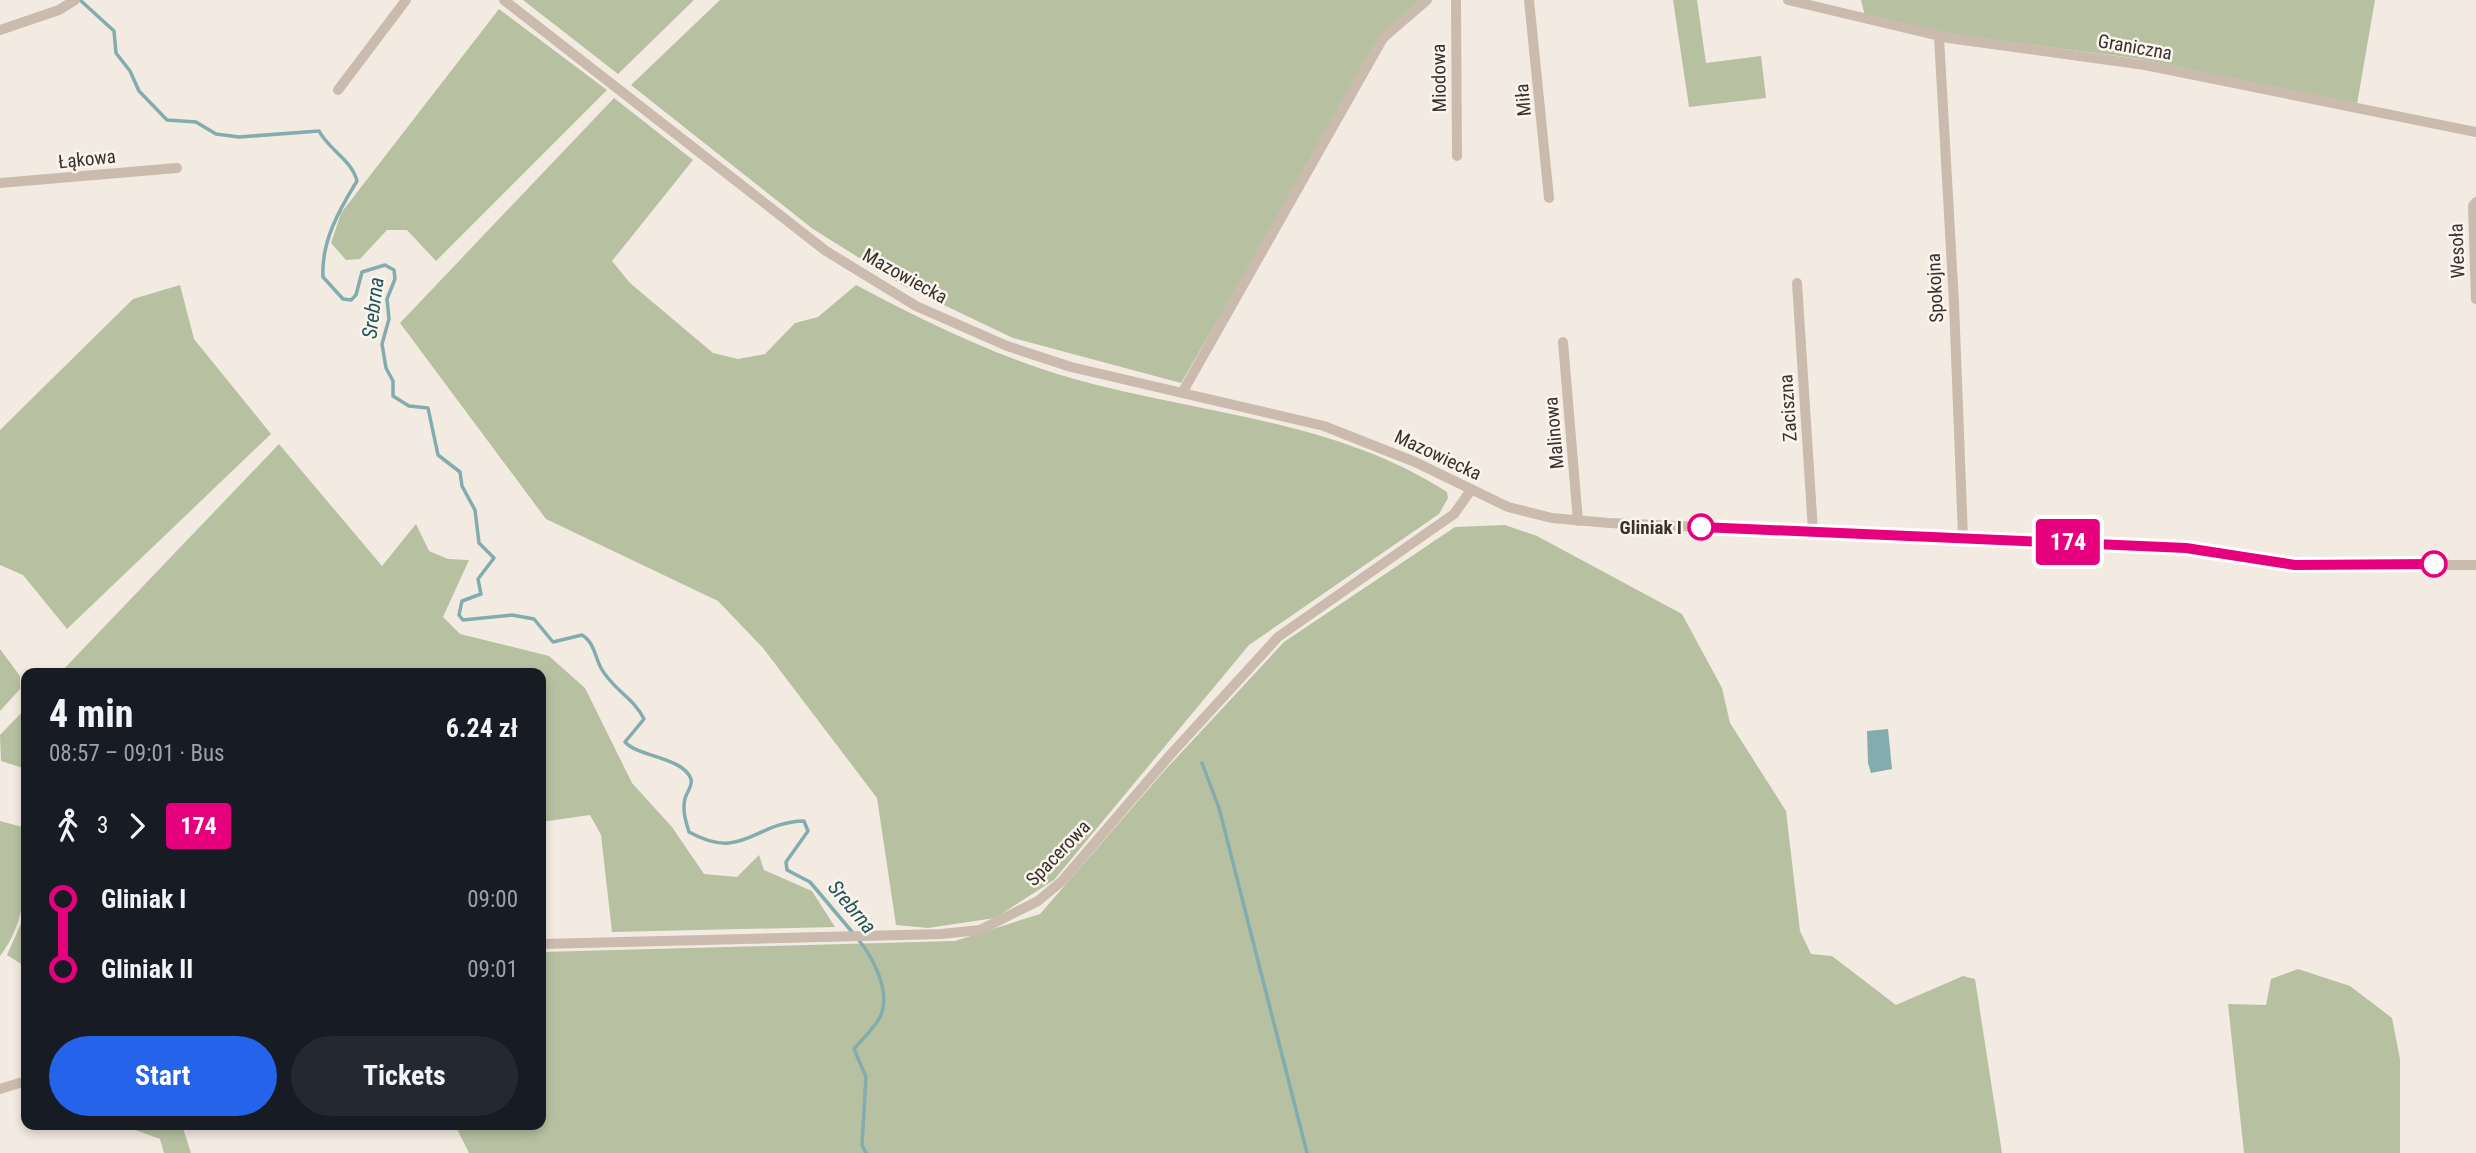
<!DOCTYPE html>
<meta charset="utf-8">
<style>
body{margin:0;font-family:"Roboto Condensed",sans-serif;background:#242831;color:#f1f3f6;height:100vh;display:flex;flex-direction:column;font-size:26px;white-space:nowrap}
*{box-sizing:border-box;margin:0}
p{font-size:23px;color:#9ea1a6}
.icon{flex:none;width:38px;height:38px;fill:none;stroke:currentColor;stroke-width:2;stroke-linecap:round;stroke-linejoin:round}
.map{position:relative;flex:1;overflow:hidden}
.details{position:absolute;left:21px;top:668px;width:525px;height:462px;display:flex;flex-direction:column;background:#171b24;border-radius:14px;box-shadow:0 4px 10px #0003}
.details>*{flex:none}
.badge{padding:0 14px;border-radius:5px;font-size:24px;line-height:46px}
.map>.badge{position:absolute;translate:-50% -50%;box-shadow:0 0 0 4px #fff}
.legs{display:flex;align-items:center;gap:10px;height:77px;padding:0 28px;font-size:23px}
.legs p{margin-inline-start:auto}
.headline{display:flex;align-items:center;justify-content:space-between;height:119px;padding:0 28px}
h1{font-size:38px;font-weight:700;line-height:52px}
.primary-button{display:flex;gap:14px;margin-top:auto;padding:14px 28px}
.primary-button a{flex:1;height:80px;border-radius:42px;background:#2563eb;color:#fff;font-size:28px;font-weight:700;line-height:80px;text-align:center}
.primary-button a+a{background:#242831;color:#f1f3f6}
ul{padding:0 28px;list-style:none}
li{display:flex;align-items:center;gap:24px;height:70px;font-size:26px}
li i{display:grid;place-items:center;width:10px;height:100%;margin:0 9px;background:currentColor}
li i::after{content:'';width:18px;height:18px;margin:-9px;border:5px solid;border-radius:50%;background:#171b24}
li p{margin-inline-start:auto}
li:first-child i{background:linear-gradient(#0000 50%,currentColor 0)}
li:last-child i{background:linear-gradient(currentColor 50%,#0000 0)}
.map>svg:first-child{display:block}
.green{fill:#b7c1a2}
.water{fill:#82acae}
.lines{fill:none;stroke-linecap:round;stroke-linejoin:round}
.stream{stroke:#82acae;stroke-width:3.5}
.street{stroke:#cabbae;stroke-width:10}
.line-1-casing{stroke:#fff;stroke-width:16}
.line-1{stroke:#e6007e;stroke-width:10}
.stop-1-dot{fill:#fff;stroke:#e6007e;stroke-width:3.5}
.labels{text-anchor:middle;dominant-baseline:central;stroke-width:5;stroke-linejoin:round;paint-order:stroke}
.street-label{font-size:19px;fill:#3a302c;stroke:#faf5ee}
.stop-label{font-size:19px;font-weight:bold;fill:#3a302c;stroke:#faf5ee;text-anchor:end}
.water-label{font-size:21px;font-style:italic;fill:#235559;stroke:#faf5ee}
</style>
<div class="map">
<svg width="2476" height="1153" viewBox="0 0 2476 1153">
<rect width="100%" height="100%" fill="#f3ebe2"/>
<path class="green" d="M523 0H694L618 74Z
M720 0H1422C1380 31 1373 56 1347 99 1331 126 1312 149 1300 179L1181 383 1013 338 904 286 813 229 631 85Z
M1673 0H1697L1706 63 1761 56 1766 98 1689 107Z
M1861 0H2375L2357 104 2141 59 1942 33 1865 16Z
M499 9 607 90 436 261 407 230H387L360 259 346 260 331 243 341 213Z
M614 98 693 160 612 261 630 283 713 353 738 359 765 354 795 323 818 317 856 285C924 321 997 357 1071 378 1197 414 1334 419 1447 492L1448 498 1439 514 1249 645 1054 880 995 918 928 928 896 925 877 798 763 648 718 601 546 519 400 323Z
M180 285 194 339 271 434 67 629 23 575 0 565V430L133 299Z
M279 444 382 566 416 524 429 551 448 559 469 560 443 617 460 634 549 656 585 688 632 783 672 827 704 874 737 877 759 855 764 870 812 891 835 927 612 932 601 835 590 815 541 822V674H59Z
M1505 525 1537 536 1682 614 1722 688 1730 723 1786 811 1800 931 1811 954 1832 956 1896 1005 1963 976 1975 979 2002 1153H469L455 1125H541V952L955 941 1040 914 1165 770 1284 642 1455 527Z
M0 649 20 676V689L0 711Z
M26 708V769L1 761 0 735Z
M0 821 26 828C26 871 29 920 0 956Z
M26 912V967L7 955Z
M2298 969 2350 986 2392 1018 2400 1059V1153H2244L2228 1004 2266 1005 2271 979Z
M122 1125H182L191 1153H164L160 1139Z"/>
<path class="water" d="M1888 729 1892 769 1871 773 1868 763 1867 731Z"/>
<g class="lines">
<path class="stream" d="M80 0 114 31 116 53 130 71 139 91 167 120 196 122 216 134 239 137 319 131C329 150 352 160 357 181 339 210 321 242 323 277L343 299 351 300 356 295 362 272 385 265 394 270 395 279 387 299 389 319 382 344 386 368 393 381V396L409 406 428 408 438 455 460 472 462 486 475 510 479 543 494 558 478 579 481 594 462 601 459 615 463 620 512 615 534 619 553 642 582 635C594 642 595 657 601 668 612 689 634 698 644 719L625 742C638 757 683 757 691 779 693 786 686 793 685 799 682 810 686 822 689 832 743 862 754 822 804 821L808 831 786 862 787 870 810 882 853 933
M1202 763 1219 808 1307 1153
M858 939C872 956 891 991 881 1015 876 1027 862 1039 854 1049L866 1077 862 1145 866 1153"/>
<path class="street" d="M504 0 826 251 916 306 1007 346 1071 367 1324 426 1415 462 1508 507 1552 518 1609 523 2186 548 2295 565H2476
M1456 0 1457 156
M1529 0 1549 198
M1788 0 1948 38 2145 65 2476 132
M0 30 59 10 75 0
M1939 37 1954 303 1963 537
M338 90 406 0
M0 183 177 168
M2476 202 2473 206 2476 299
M1797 283 1813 531
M1563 342 1578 521
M1182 393 1383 38 1427 0
M541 944 941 934 980 930 1038 901 1062 881 1171 754 1278 637 1454 514 1471 490
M0 1089 26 1081"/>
</g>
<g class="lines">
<defs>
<path id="line-1" d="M1701 527 2186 548 2295 565 2434 564"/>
</defs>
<use href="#line-1" class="line-1-casing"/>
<use href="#line-1" class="line-1"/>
</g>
<g class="stop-1-dot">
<circle cx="1701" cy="527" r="12"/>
<circle cx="2434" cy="564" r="12"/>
</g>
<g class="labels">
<g class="street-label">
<text transform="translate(2135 47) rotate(10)">Graniczna</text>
<text transform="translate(1439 78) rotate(-91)">Miodowa</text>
<text transform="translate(1523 100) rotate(-95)">Miła</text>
<text transform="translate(87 159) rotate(-6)">Łąkowa</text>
<text transform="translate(2457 251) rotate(-92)">Wesoła</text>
<text transform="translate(905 276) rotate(29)">Mazowiecka</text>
<text transform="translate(1935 288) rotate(-93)">Spokojna</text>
<text transform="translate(1788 408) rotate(-94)">Zaciszna</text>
<text transform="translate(1554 433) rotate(-95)">Malinowa</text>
<text transform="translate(1438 455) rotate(25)">Mazowiecka</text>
<text transform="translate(1058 853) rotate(-46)">Spacerowa</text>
</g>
<g class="stop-label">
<text x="1682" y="527">Gliniak I</text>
</g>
<g class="water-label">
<text transform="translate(373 308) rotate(-83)">Srebrna</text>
<text transform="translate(852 907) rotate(50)">Srebrna</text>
</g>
</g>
</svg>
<b class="badge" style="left:2068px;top:542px;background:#e6007e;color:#fff">174</b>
<section class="details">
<div class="headline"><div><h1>4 min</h1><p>08:57 – 09:01 · Bus</p></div><b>6.24 zł</b></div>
<div class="legs"><svg class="icon" aria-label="walk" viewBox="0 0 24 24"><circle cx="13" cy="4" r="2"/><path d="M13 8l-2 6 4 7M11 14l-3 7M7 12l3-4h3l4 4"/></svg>3<svg class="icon" aria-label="forward" viewBox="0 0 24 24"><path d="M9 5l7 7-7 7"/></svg><b class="badge" style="background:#e6007e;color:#fff">174</b></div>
<ul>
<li><i style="color:#e6007e"></i><b>Gliniak I</b><p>09:00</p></li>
<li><i style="color:#e6007e"></i><b>Gliniak II</b><p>09:01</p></li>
</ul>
<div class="primary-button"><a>Start</a><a>Tickets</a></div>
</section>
</div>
